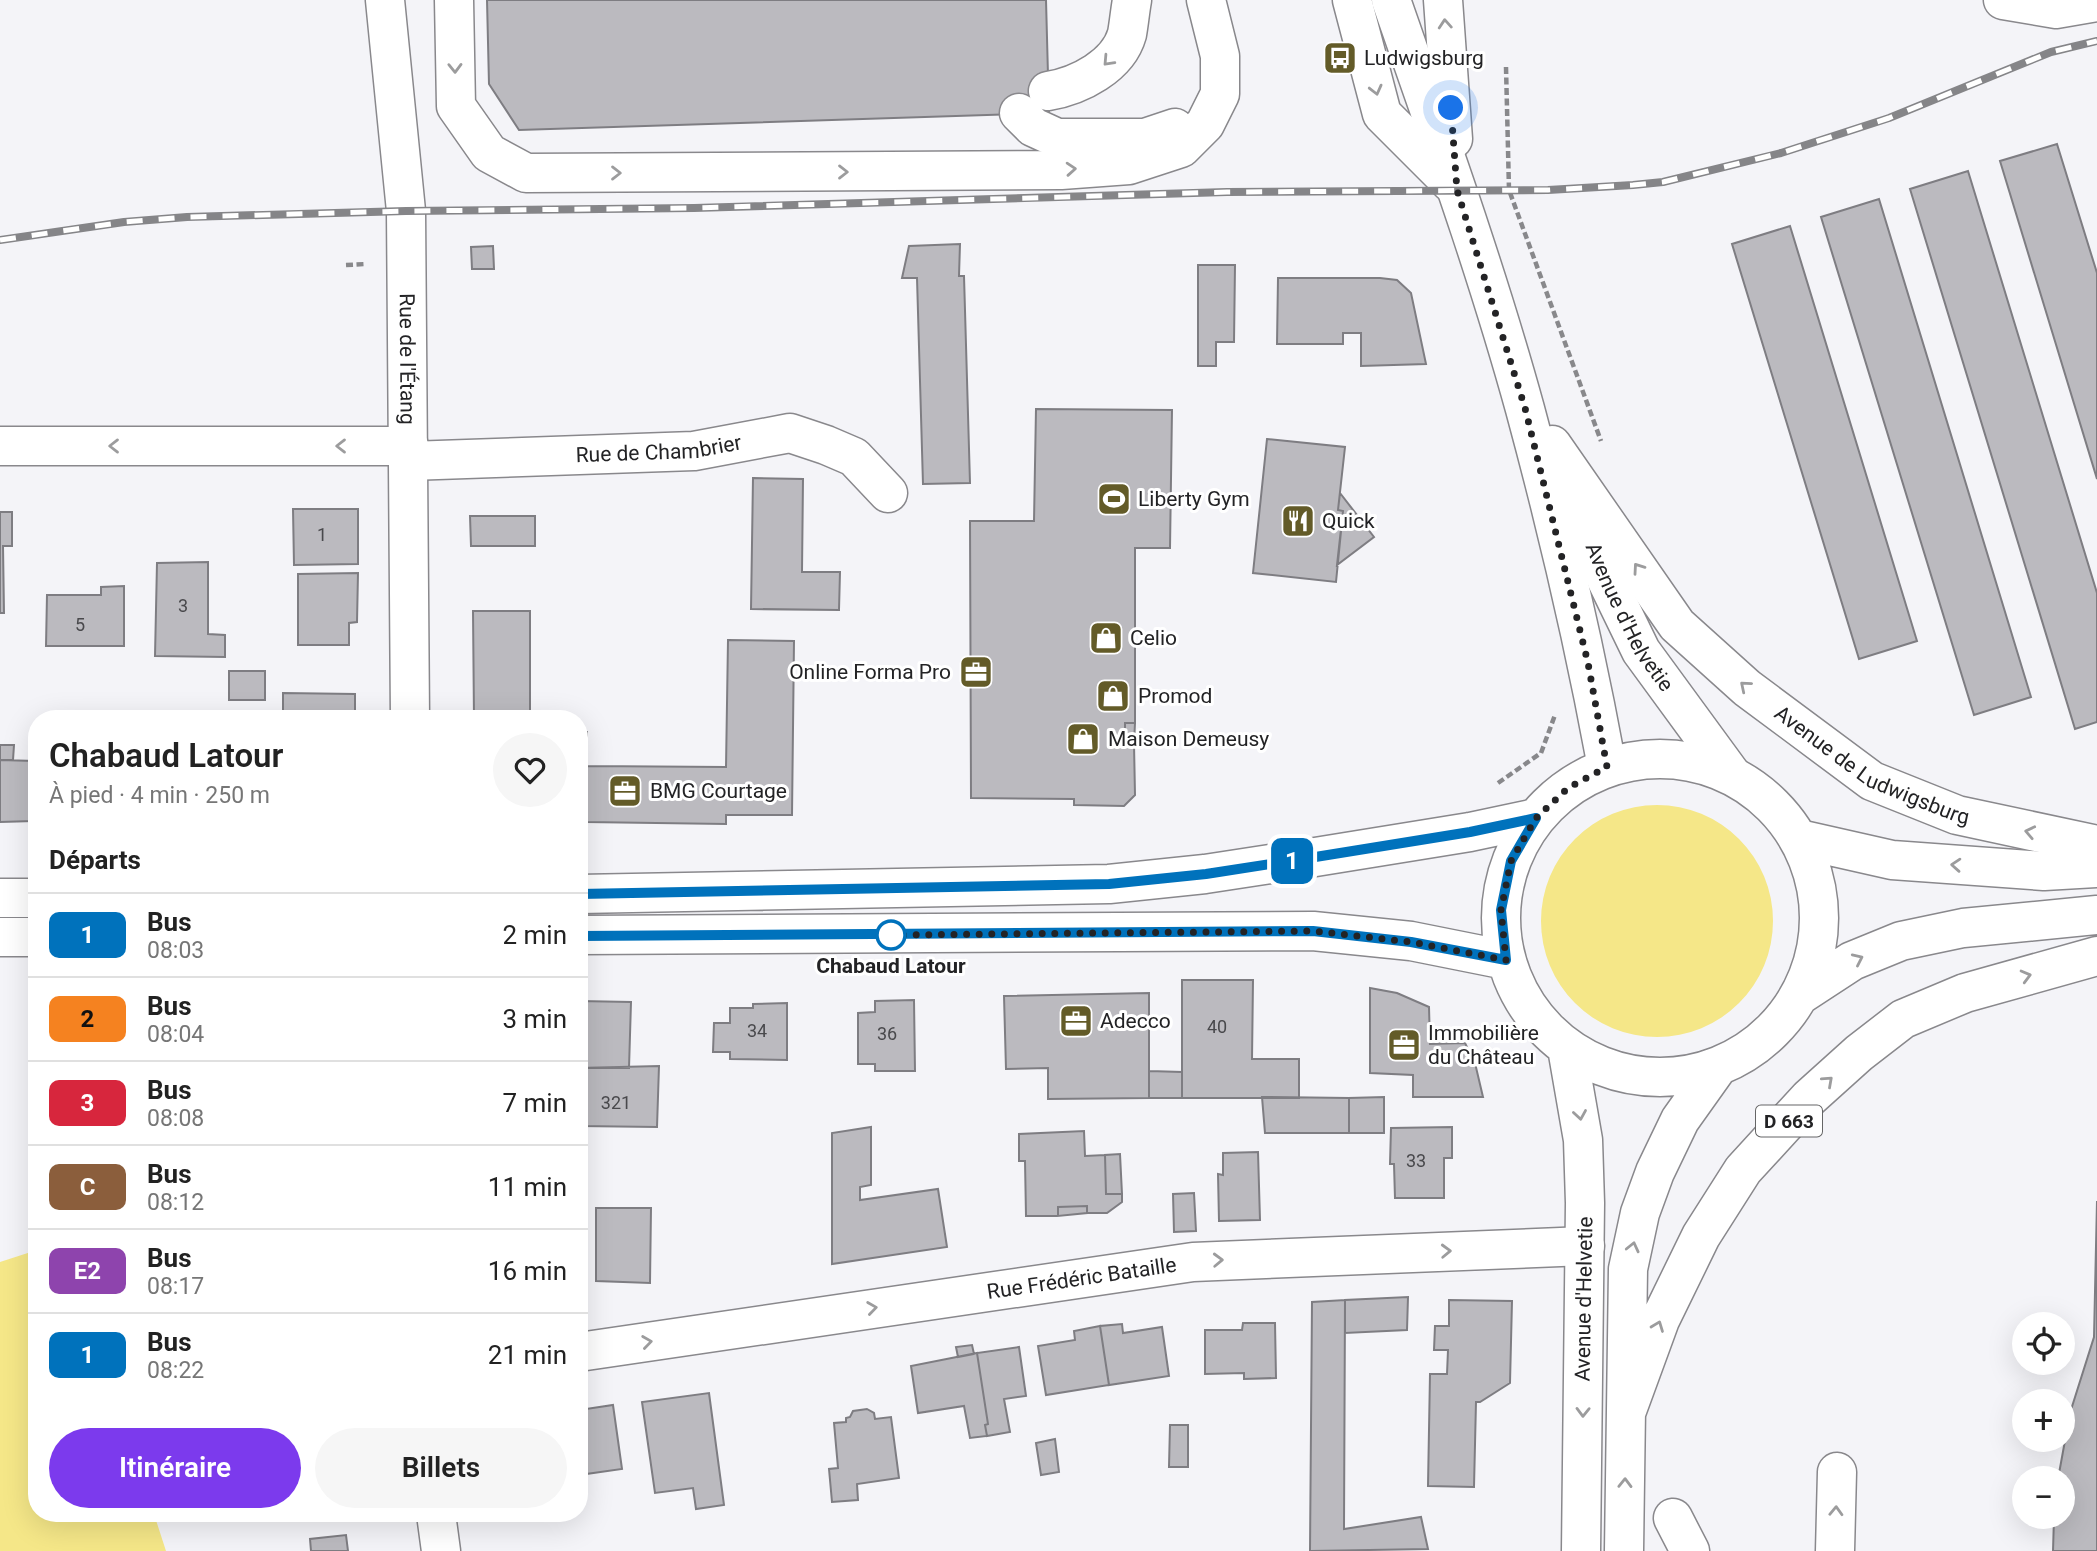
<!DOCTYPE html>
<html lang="fr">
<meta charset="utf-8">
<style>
body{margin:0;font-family:Roboto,sans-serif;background:#f6f6f6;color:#222;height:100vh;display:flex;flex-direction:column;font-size:26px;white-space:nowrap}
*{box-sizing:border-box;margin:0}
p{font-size:23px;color:#767676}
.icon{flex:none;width:38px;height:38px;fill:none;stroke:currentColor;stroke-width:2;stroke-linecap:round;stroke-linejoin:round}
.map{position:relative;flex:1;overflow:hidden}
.sheet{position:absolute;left:28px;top:710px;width:560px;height:812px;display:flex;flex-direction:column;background:#fff;border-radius:28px;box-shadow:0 7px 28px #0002}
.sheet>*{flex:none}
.badge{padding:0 14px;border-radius:10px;font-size:24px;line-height:46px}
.buttons{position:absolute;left:2012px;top:1312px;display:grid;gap:14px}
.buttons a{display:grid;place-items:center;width:63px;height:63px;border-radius:50%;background:#fff;box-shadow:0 7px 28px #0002;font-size:35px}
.you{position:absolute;width:35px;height:35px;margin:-18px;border:5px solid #fff;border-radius:50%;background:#1a73e8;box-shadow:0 0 0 10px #1a73e833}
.map>.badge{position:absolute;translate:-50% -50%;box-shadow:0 0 0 4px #fff}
h2{padding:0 21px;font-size:26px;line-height:63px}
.round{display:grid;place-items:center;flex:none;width:74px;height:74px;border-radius:37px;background:#f6f6f6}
.overview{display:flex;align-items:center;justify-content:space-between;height:119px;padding:0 21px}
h1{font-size:33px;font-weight:600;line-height:52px}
.button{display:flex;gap:14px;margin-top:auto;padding:14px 21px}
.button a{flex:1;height:80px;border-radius:42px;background:#7c3aed;color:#fff;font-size:28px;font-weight:600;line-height:80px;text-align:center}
.button a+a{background:#f6f6f6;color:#222}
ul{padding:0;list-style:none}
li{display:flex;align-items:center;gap:21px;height:84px;padding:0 21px;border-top:2px solid #e0e0e0}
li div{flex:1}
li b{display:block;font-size:26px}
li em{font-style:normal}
li .badge{min-width:77px;font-weight:700;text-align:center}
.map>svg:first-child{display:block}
.green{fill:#f5e788}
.building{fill:#bbbabf;stroke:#7e7d82;stroke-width:2}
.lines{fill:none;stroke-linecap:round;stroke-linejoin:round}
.minor-casing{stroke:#89888c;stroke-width:41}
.major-casing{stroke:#89888c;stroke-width:41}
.path{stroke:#88888b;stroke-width:4.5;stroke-dasharray:7 3.5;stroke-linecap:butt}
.minor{stroke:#fff;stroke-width:38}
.major{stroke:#fff;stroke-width:38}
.rail-casing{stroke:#858588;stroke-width:8}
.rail{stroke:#fff;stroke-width:5;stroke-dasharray:16;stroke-linecap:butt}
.oneway{stroke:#9c9c9d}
.line-casing{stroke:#fff;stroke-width:16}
.line{stroke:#0072bc;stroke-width:10}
.walk{stroke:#232325;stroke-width:7;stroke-dasharray:0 12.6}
.stop-dot{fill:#fff;stroke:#0072bc;stroke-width:3.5}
.labels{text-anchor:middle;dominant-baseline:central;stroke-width:6;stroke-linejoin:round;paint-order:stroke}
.number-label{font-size:18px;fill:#49494c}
.shield{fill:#fff;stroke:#656566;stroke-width:2}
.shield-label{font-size:19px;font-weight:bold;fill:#232325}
.poi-label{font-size:21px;fill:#232325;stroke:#fff;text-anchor:start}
.street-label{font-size:21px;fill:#232325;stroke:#fff}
.stop-label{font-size:21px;font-weight:bold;fill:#232325;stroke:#fff}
</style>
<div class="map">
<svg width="2097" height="1551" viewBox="0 0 2097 1551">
<rect width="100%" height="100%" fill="#f4f4f8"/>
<path class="green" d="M1541 921a116 116 0 1 1 232 0a116 116 0 1 1-232 0Z
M37 1250V1514H154L166 1551H0V1262Z"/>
<path class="building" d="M487 0H1046L1049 113 519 130 489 84Z
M2057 144 2097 273V479L2000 161Z
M1968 171 2097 593V722L2075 729 1910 189Z
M1879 199 2031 697 1974 715 1821 217Z
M1790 226 1917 641 1859 659 1732 244Z
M960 244 959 276H964L970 483 923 484 917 278H902L909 246Z
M493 246 494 269H472L471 247Z
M1198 265H1235L1234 342H1216V366H1198Z
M1278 278H1380L1397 280 1411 293 1426 364 1361 366V333H1343V344H1277Z
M1036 409 1172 410 1170 548H1135V723H1125V744H1134L1135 795 1124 806 1074 805V799L971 798 970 521H1034Z
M1267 439 1345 447 1338 510 1343 511 1336 582 1253 573Z
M753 478 803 479 802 572H840L839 610 751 609Z
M1340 493 1374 537 1337 565 1343 511 1338 510Z
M293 509H358V564L294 565Z
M0 512H12V546H3L4 613H0Z
M470 516H535V546H471Z
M208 562V634L225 635V657L155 656 157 563Z
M358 573 357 622 349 623V645H298V574Z
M124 586V646H46L47 595H101V587Z
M473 611H530V719H474Z
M728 640 794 641 792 815H726V824L586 822 587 766 726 767Z
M229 671H265V700H229Z
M283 693 355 694V719H283Z
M1125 723H1135L1134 744H1125Z
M579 732H587L586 814H579Z
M0 745H14L13 760H0Z
M0 760 35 761 33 821 0 822Z
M1182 980H1253L1252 1059H1299V1098H1182Z
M1370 988 1397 993 1429 1007 1430 1044 1465 1043 1475 1063 1483 1097H1413V1075L1370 1073Z
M1149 993V1098L1048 1099V1068L1006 1069 1004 996Z
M914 1000 915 1071H875V1064H858V1013L875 1012V1001Z
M579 1001 631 1002 629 1068H579Z
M787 1003V1060L730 1059V1052H713L714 1023H730V1008H753V1004Z
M1441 1031 1442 1044H1430L1429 1032Z
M659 1066 657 1127 579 1126V1068Z
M1149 1071 1182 1072V1098H1149Z
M1262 1097 1349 1098V1133H1265Z
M1384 1097V1133H1349V1098Z
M871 1127V1185L860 1187V1200L938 1189 947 1247 832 1264V1133Z
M1452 1127V1158H1444V1198H1395L1394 1164H1390L1391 1128Z
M1084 1131 1085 1156 1105 1155 1106 1194H1122V1202L1107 1213H1087V1206L1058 1207V1216H1026L1025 1161H1019V1134Z
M1258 1152 1260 1220 1219 1221 1218 1174 1223 1175V1153Z
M1120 1154 1122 1194H1106L1105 1155Z
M1194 1193 1196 1231 1174 1232 1173 1194Z
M2097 1201V1551H2053L2054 1517H2063V1479H2058L2070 1413 2094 1337Z
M1087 1206V1213L1058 1216V1207Z
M596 1208H651L650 1283 596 1281Z
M1408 1297 1407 1330 1345 1333V1300Z
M1345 1300 1344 1529 1421 1517 1428 1549 1310 1551 1312 1302Z
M1449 1300 1512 1301 1510 1383 1480 1402H1476L1474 1487 1428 1486 1430 1374H1447L1448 1350H1434L1435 1326H1449Z
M1243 1323H1275L1276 1378 1244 1379V1373L1205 1374V1330H1242Z
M1122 1324 1123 1333 1162 1327 1169 1376 1109 1385 1100 1326Z
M1100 1326 1109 1385 1046 1395 1038 1346 1075 1340 1074 1331Z
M972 1345 974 1354 958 1357 956 1347Z
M1019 1347 1026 1396 1004 1399 1010 1432 987 1436 985 1425 988 1424 977 1353Z
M977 1353 988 1424 985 1425 987 1436 970 1438 964 1406 918 1413 911 1366Z
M709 1393 724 1505 696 1509 693 1488 655 1493 642 1402Z
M613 1405 622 1469 579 1475V1410Z
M867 1409 874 1413 875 1419 891 1417 899 1478 857 1484 858 1500 832 1502 829 1469 838 1468 834 1423 846 1422V1418L850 1417 853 1411Z
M1170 1425H1188V1467H1169Z
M1055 1439 1059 1472 1041 1475 1036 1443Z
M346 1535 348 1551H311L310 1539Z"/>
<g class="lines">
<defs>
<g id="minor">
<path id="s1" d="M385 0 406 211 410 719"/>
<path d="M454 0 456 106 489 153 526 173 1061 170 1129 165 1181 148 1205 124 1220 94V56L1206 0"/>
<path d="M1352 0 1382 114 1451 183"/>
<path d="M1391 0C1438 135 1487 271 1525 409 1557 527 1585 647 1607 767"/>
<path d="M1443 0 1453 139"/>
<path d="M2003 0 2056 9 2097 2"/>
<path d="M1048 91C1079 86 1118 66 1127 34 1129 23 1130 11 1132 0"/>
<path d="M1019 113 1033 127 1057 138H1145L1175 128"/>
<path id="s2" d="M1552 445 1677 625 1747 688 1872 781 1957 815 2097 845"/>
<path d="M0 446H409"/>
<path id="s3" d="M409 461 694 451 790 433 826 445 854 457 888 493"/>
<path id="s4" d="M1577 507 1607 581 1641 651 1731 774"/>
<path id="s5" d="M579 1352 1193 1262 1585 1246"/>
<path d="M436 1514 441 1551"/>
<path d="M1673 1518 1690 1551"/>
<path d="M1835 1551 1837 1472"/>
</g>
<path id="major" d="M1501 918a159 159 0 1 1 318 0a159 159 0 1 1-318 0Z
M1799 839 1892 860 2044 871 2097 868
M579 894 1109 884 1205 874 1303 859 1470 832 1536 818
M0 898H37
M579 935 1313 931 1411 941 1506 960
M0 937H37
M1800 995 1852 961 1901 941 1963 928 2097 915
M1567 1048 1583 1140 1585 1203 1581 1551
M1626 1413 1660 1320 1701 1236 1743 1170 1809 1098 1859 1053 1903 1019 1965 993 2097 956
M1624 1551 1628 1269 1640 1213 1655 1172 1680 1120 1717 1068"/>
</defs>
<use href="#minor" class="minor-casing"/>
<use href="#major" class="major-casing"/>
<path class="path" d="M1506 67 1509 190 1601 441
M346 265 366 264
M1498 783 1541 753 1555 715"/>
<use href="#minor" class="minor"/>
<use href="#major" class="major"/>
<defs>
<path id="rail" d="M0 240 124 222 187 217 406 211 694 208 1227 192 1548 190 1633 185 1663 182 1781 153 1889 118 2051 52 2097 41"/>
</defs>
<use href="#rail" class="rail-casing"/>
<use href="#rail" class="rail"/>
</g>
<defs><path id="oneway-chevron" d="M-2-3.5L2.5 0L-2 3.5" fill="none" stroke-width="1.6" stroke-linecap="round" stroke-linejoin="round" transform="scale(1.75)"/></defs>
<g class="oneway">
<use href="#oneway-chevron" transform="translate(1445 24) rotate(-94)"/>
<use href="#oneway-chevron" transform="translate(1108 61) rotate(133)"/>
<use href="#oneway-chevron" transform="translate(455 68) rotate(89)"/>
<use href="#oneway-chevron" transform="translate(1376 90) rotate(76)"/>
<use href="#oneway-chevron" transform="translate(1071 169) rotate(-4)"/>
<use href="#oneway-chevron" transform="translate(843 172)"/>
<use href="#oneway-chevron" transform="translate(616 173)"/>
<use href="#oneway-chevron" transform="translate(114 446) rotate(180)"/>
<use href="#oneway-chevron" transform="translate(341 446) rotate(180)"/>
<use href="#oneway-chevron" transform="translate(1638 568) rotate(-125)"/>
<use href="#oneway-chevron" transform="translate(1745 686) rotate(-140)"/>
<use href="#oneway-chevron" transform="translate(2030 832) rotate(-168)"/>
<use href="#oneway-chevron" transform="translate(1956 865) rotate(-176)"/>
<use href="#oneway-chevron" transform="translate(1858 959) rotate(-25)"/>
<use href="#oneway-chevron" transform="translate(2026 976) rotate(-15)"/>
<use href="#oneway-chevron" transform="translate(1828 1081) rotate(-42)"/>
<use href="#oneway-chevron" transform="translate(1580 1115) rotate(81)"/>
<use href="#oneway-chevron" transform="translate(1633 1247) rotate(-77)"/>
<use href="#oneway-chevron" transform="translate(1446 1251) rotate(-2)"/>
<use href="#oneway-chevron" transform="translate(1218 1260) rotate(-2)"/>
<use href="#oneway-chevron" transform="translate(872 1308) rotate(-8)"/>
<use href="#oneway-chevron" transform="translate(1658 1326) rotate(-69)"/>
<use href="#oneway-chevron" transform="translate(647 1342) rotate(-8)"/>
<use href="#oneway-chevron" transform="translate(1583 1412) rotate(91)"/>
<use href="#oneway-chevron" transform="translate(1625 1483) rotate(-89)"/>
<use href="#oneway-chevron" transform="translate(1836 1511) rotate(-88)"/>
</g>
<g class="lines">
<defs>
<path id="line" d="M579 894 1109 884 1206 874 1303 859 1470 832 1536 818 1511 861 1501 910 1506 960 1411 942 1313 931 579 936"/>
</defs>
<use href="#line" class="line-casing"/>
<use href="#line" class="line"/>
<path class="walk" d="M891 935 1313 931 1411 942 1506 960 1501 910 1511 861 1536 818 1568 788 1607 767 1588 663 1525 408 1457 190 1451 108"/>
</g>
<defs>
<symbol id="bus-square" viewBox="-11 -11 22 22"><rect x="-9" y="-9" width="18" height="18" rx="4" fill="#635b28" stroke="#fff"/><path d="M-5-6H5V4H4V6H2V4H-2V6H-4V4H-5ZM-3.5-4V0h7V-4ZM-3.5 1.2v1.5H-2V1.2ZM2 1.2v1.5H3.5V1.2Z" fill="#fff"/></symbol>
<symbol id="stadium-square" viewBox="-11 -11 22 22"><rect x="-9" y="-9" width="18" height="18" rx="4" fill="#635b28" stroke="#fff"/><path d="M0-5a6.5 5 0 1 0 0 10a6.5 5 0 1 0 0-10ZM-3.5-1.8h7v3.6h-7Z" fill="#fff"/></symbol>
<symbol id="restaurant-square" viewBox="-11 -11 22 22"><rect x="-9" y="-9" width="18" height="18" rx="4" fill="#635b28" stroke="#fff"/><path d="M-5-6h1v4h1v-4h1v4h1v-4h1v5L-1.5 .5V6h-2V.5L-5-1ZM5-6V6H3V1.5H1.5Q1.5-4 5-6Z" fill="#fff"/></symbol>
<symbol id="shop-square" viewBox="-11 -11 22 22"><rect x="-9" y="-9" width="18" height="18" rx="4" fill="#635b28" stroke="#fff"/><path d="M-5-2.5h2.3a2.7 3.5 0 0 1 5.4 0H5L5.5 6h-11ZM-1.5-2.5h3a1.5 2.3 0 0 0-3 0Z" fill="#fff"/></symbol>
<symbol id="office-square" viewBox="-11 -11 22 22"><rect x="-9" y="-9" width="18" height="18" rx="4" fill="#635b28" stroke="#fff"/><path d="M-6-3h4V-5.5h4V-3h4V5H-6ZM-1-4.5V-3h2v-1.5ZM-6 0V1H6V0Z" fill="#fff"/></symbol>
</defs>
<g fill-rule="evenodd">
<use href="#bus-square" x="1321" y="39" width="38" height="38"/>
<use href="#stadium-square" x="1095" y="480" width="38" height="38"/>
<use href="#restaurant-square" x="1279" y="502" width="38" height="38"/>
<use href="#shop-square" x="1087" y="619" width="38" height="38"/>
<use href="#office-square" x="957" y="653" width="38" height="38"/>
<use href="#shop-square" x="1094" y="677" width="38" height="38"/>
<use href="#shop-square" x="1064" y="720" width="38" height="38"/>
<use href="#office-square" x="606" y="772" width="38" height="38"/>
<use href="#office-square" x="1057" y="1002" width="38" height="38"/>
<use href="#office-square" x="1385" y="1026" width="38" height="38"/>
</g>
<circle class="stop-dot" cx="891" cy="935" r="14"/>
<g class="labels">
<g class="number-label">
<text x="322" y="534">1</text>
<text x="183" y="605">3</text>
<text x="80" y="624">5</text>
<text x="1217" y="1026">40</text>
<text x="757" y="1030">34</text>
<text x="887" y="1033">36</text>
<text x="616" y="1102">321</text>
<text x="1416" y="1160">33</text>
</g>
<rect class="shield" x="1756" y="1105.5" width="66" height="31" rx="5"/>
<g class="shield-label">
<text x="1789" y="1121">D 663</text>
</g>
<g class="poi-label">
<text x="1364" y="58">Ludwigsburg</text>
<text x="1138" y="499">Liberty Gym</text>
<text x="1322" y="521">Quick</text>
<text x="1130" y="638">Celio</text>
<text x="951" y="672" text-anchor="end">Online Forma Pro</text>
<text x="1138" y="696">Promod</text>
<text x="1108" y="739">Maison Demeusy</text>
<text x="650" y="791">BMG Courtage</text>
<text x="1100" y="1021">Adecco</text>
<text x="1428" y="1033">Immobilière<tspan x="1428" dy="24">du Château</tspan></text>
</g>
<g class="street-label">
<text stroke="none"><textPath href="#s1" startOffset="360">Rue de l'Étang</textPath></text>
<text stroke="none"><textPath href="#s3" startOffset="250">Rue de Chambrier</textPath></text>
<text stroke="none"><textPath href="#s4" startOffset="122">Avenue d'Helvetie</textPath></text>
<text stroke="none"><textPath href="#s2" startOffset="462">Avenue de Ludwigsburg</textPath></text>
<text stroke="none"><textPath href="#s5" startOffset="508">Rue Frédéric Bataille</textPath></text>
<text transform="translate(1584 1299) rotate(-89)">Avenue d'Helvetie</text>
</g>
<g class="stop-label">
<text x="891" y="966">Chabaud Latour</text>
</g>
</g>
</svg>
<div class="buttons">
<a><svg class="icon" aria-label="locate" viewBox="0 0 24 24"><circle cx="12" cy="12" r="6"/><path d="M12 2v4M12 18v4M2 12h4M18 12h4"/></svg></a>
<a>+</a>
<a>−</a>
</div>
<div class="you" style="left:1451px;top:108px"></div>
<b class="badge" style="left:1292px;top:861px;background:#0072bc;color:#fff">1</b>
<section class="sheet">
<div class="overview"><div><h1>Chabaud Latour</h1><p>À pied · 4 min · 250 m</p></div><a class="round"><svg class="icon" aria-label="heart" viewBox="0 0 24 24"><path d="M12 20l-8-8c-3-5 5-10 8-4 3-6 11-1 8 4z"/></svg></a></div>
<h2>Départs</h2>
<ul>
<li><span class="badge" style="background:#0072bc;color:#fff">1</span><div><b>Bus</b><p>08:03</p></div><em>2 min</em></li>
<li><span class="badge" style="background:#f58220;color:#111">2</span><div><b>Bus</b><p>08:04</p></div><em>3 min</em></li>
<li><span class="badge" style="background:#d7263d;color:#fff">3</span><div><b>Bus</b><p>08:08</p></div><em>7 min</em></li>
<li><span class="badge" style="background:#8b5e3c;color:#fff">C</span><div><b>Bus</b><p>08:12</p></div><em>11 min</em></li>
<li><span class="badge" style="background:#8e44ad;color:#fff">E2</span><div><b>Bus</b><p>08:17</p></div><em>16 min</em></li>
<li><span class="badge" style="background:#0072bc;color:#fff">1</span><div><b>Bus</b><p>08:22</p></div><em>21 min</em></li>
</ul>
<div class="button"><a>Itinéraire</a><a>Billets</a></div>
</section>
</div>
